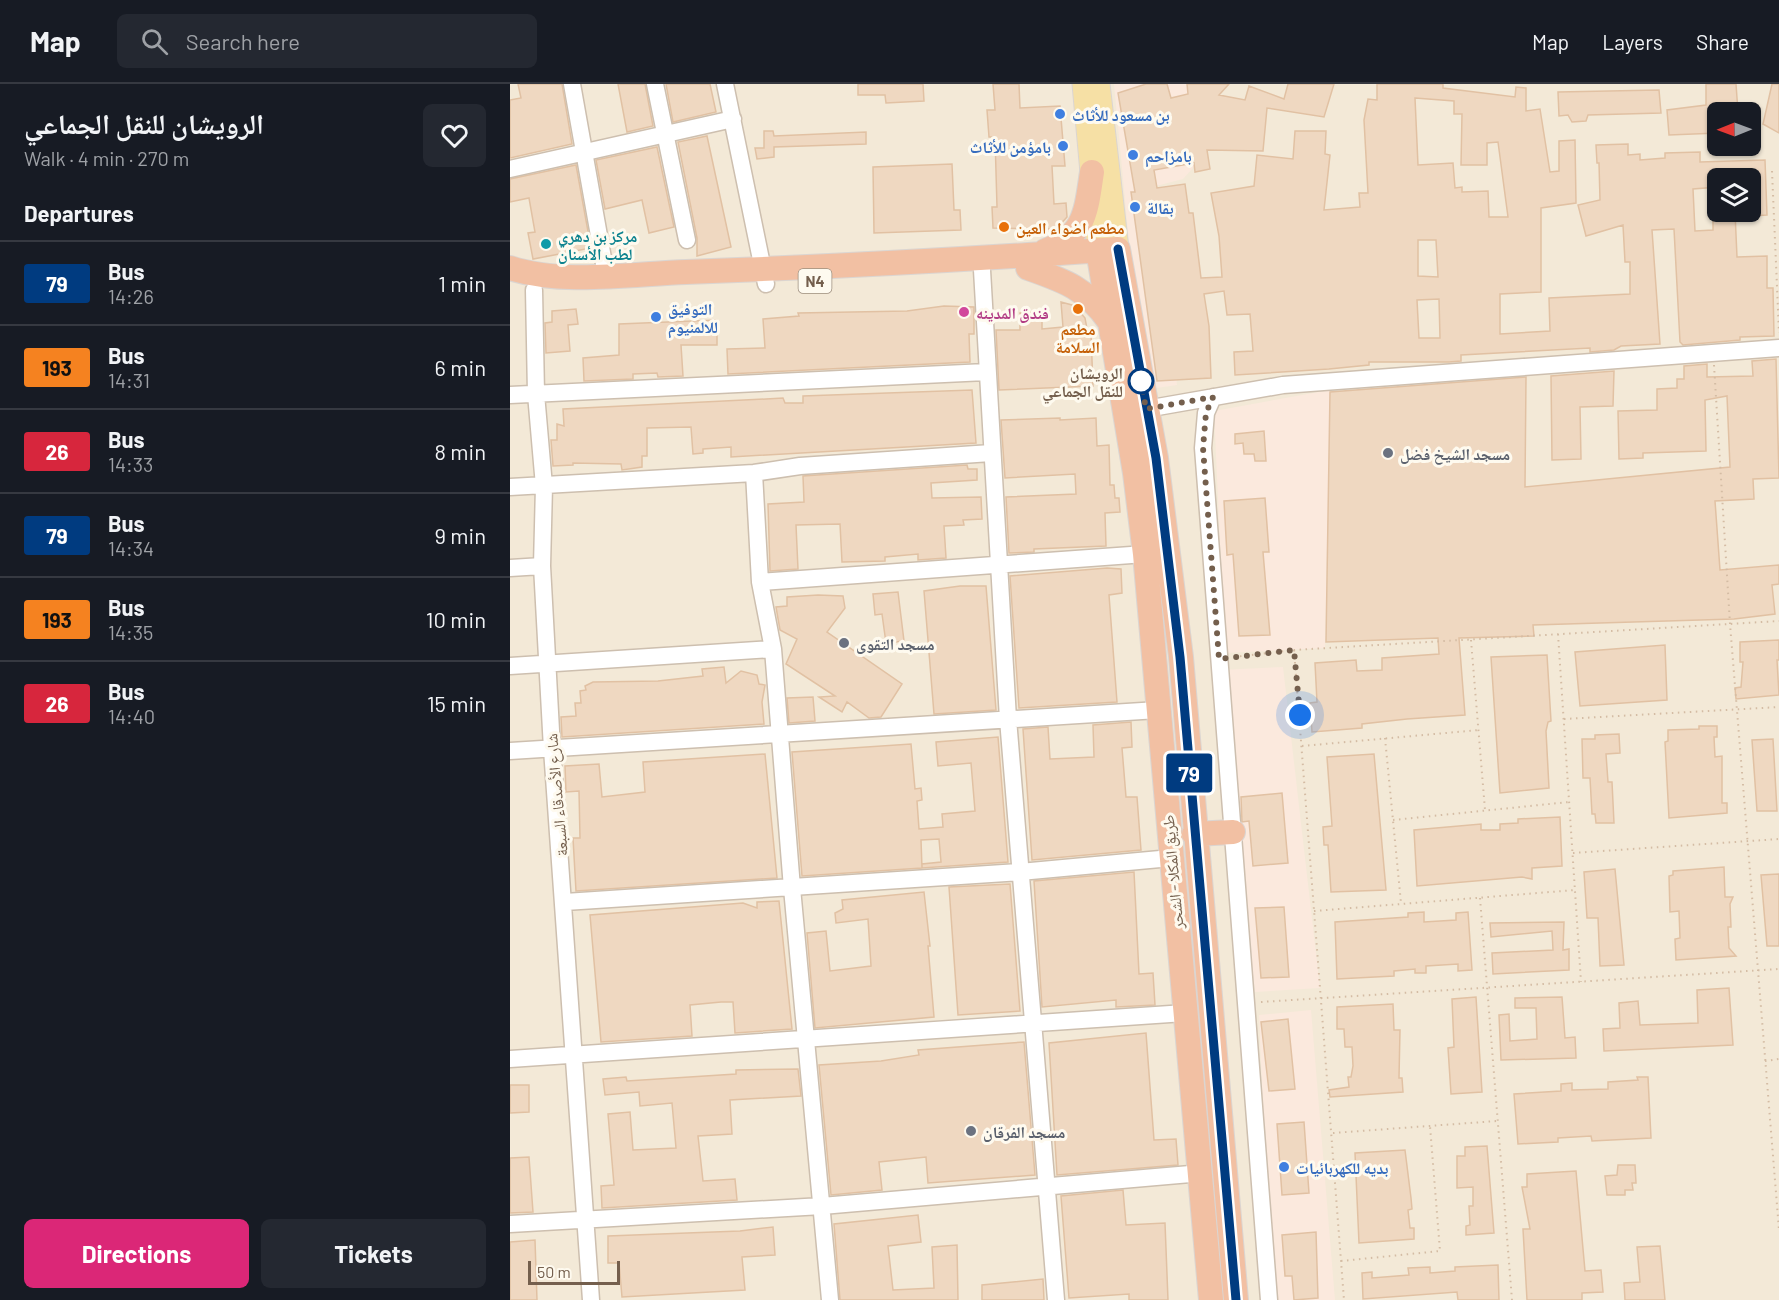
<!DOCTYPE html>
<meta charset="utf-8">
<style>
body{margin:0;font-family:Barlow,"Noto Naskh Arabic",sans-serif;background:#242831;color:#f1f3f6;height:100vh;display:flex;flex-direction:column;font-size:22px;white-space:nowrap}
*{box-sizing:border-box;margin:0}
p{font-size:20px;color:#9ea1a6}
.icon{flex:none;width:33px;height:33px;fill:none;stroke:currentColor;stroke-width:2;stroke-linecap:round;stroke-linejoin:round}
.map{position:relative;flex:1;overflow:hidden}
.sheet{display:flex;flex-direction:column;background:#171b24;width:510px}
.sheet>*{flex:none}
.badge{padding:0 12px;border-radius:4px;font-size:21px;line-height:39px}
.needle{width:39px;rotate:269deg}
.fabs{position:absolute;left:1197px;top:18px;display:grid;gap:12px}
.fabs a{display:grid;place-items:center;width:54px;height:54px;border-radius:9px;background:#171b24;box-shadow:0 2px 4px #0004;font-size:30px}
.scale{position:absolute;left:18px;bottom:15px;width:92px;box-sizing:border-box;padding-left:6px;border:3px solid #745f4d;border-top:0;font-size:16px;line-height:21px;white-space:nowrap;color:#745f4d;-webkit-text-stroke:4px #fefaef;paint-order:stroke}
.you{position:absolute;width:30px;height:30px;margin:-15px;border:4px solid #fff;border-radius:50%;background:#1a73e8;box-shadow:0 0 0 9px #1a73e833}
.map>.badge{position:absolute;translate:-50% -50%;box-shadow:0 0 0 3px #fff}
h2{padding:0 24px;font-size:22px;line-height:54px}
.round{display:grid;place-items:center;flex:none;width:63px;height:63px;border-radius:9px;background:#242831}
.overview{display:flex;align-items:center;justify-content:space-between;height:102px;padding:0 24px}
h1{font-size:28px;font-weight:700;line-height:45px}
.primary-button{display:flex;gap:12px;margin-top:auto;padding:12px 24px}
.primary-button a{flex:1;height:69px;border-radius:9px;background:#db2777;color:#fff;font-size:24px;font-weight:700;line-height:69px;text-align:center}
.primary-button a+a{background:#242831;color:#f1f3f6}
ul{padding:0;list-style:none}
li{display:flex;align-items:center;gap:18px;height:84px;padding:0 24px;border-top:2px solid #363941}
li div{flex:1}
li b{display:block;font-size:22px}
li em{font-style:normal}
li .badge{min-width:66px;font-weight:700;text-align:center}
header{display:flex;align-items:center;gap:36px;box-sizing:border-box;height:84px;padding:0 30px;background:#171b24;border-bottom:2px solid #363941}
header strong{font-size:28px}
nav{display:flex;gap:33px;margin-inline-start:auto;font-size:21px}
.search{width:420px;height:54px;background:#242831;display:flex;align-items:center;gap:15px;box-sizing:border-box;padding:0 21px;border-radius:9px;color:#9ea1a6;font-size:22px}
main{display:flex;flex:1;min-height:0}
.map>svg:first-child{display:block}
.residential{fill:#f3e9d7;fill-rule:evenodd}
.commercial{fill:#fbe9dd}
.building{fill:#efd8c1;stroke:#e1c1a3;stroke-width:1.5;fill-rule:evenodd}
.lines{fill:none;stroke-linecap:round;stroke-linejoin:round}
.minor-casing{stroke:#cdbfaf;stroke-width:19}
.major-casing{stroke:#dbd5d1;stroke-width:23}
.highway-casing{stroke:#dbd5d1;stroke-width:26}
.path{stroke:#d4bca4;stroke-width:2;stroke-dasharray:1.5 4.5;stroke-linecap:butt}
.minor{stroke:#fff;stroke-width:16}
.major{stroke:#f6e0a5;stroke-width:21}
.highway{stroke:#f2c0a3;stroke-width:24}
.line-casing{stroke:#fff;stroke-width:14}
.line{stroke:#003b80;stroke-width:9}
.walk{stroke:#745f4d;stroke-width:6;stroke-dasharray:0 10.8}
.shop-dot{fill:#3f7fe0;stroke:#fefaef;stroke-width:2}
.food-dot{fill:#e8710a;stroke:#fefaef;stroke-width:2}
.culture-dot{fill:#0f9aa8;stroke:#fefaef;stroke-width:2}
.hotel-dot{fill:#d1479c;stroke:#fefaef;stroke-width:2}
.stop-dot{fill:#fff;stroke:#003b80;stroke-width:3}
.worship-dot{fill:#6b7280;stroke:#fefaef;stroke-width:2}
.labels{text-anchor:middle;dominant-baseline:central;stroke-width:6;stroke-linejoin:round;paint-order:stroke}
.shield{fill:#fefaef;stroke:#9d8e7e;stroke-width:1.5}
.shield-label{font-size:15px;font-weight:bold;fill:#745f4d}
.shop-label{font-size:16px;font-weight:bold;fill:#366cbe;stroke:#fefaef;text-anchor:start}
.food-label{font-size:16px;font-weight:bold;fill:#c56008;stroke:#fefaef;text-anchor:start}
.culture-label{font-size:16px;font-weight:bold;fill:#0d838f;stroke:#fefaef;text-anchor:start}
.hotel-label{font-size:16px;font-weight:bold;fill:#b23c85;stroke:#fefaef;text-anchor:start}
.stop-label{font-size:16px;font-weight:bold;fill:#745f4d;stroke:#fefaef;text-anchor:end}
.worship-label{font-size:16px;font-weight:bold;fill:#5b616d;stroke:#fefaef;text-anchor:start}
.street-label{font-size:16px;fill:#745f4d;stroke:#fefaef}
</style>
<header>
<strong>Map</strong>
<div class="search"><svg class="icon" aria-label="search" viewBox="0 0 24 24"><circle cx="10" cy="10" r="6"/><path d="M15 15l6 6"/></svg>Search here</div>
<nav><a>Map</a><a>Layers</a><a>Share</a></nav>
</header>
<main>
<section class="sheet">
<div class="overview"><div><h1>الرويشان للنقل الجماعي</h1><p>Walk · 4 min · 270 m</p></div><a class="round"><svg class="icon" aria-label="heart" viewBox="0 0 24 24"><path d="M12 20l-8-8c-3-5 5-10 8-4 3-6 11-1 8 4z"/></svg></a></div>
<h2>Departures</h2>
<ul>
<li><span class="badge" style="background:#003b80;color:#fff">79</span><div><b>Bus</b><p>14:26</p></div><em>1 min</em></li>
<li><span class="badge" style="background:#f58220;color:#111">193</span><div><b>Bus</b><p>14:31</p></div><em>6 min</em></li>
<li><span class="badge" style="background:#d7263d;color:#fff">26</span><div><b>Bus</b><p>14:33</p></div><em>8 min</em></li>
<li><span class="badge" style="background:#003b80;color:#fff">79</span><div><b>Bus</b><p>14:34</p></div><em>9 min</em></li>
<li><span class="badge" style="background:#f58220;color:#111">193</span><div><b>Bus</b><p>14:35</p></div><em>10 min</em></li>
<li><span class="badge" style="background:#d7263d;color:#fff">26</span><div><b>Bus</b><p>14:40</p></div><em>15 min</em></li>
</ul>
<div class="primary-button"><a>Directions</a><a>Tickets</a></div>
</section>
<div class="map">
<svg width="1269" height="1216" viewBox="0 0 1269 1216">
<rect width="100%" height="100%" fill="#fbf6e8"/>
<path class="residential" d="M0 0H1269V1216H0ZM1208 28H1240V62H1208ZM1208 94H1240V128H1208Z"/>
<path class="commercial" d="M604 0H676L693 35 692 74 673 95 646 102 667 301 633 306Z
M820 306 815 564 715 569 704 327Z
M773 583 810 904 745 908 710 586Z
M801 926 825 1216H761L749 931Z"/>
<path class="building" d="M8 0H52L62 60 0 74V16L11 14Z
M108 0H135L143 42 117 48Z
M156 0H200L206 28 163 38Z
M348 0H413L414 17 376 19 375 11H348Z
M483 0H509L510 24 550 22 555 82H542L544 120 556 119 557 133 546 145 483 144 482 123H487L485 53H479L477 26H485Z
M636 0H657L661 14 678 10 677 0H719L709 11 735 16 739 2 774 15 778 0H824L814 33 757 24 753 67 697 66 700 85 685 88 684 79 644 86 647 104 675 100 679 129H683L691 194 712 193 709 152 701 109 744 102 747 71 783 75 785 47H816L815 70 820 71 814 126 850 123 849 109H858L854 36 858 15 867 16V0H933V4L1005 13 1006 3 1016 4V27L1030 25 1040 88 1049 87V57L1065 56 1066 119 1031 124V208L990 210V250L1040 247 1039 214 1120 210V178H1115L1113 141 1076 152 1068 121 1090 116 1089 79H1087L1086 61 1118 60V71L1130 70V76L1155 74V69L1190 68V78L1255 76 1257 131 1240 132V94H1208V103L1183 105 1185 147 1203 146V128H1225L1227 173 1257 172V204H1263L1264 252 1230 253V256L1173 261 1170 258 1164 145 1142 146 1150 260 1111 262 1104 266 1080 268V264L951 271V277L939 278H859V281L819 285 725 291 724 268 743 267 740 230 717 231 714 207 694 210 699 242 701 294 647 297 621 108H625L608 9ZM905 14 944 17V30H952L951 81H977V59L988 58 998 133H979L978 107 952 108V103L945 104 943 79 908 81ZM908 156H926L928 193 908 192ZM929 215 930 254H909L907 216Z
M1196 0H1226L1228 28H1208V49L1159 51 1157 26 1196 21Z
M1262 0H1269V49L1253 40Z
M1149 6 1151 29 1078 31 1076 37 1062 38 1058 31 1049 32 1048 8Z
M254 47H263L264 52 356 48V60L264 63V73L247 75 245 64H254Z
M197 52 221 163 187 172V154L168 58Z
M147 63 164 143 139 149 132 116 95 125 86 76Z
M442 80 444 126H450L451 146 364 149 363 83Z
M66 81 81 164 23 175 18 149 25 148 19 114 0 118V95Z
M551 218 562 221 569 227 575 234 578 250H581L583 302 489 306 486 246H510V229L532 228V245L553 243Z
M434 222 464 223V250H459L460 278 218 290 217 265 255 264 253 235 289 232 288 229 397 227Z
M66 225 68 240 58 241 60 267 36 269 35 239 42 238V227Z
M207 236V261H171L173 292 148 293 147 289 123 290V295L74 297 73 274 109 271V240Z
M1266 275 1269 394 1243 395 1244 415 1205 417 1210 486 1269 481V500L1262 501 1265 530 1224 535 1023 541 1024 552 949 554 955 631 897 635 852 640V644L802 648 800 619 807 618 805 579 846 576 847 587 872 586V574L929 570 928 554 816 558 820 308 1016 293 1015 403 1220 383 1217 312 1195 316 1196 367 1133 369V374L1109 375 1108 327 1147 326V305L1167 304V295H1174V282L1197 280V293L1243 292 1242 277Z
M1104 287 1103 322 1070 323 1071 375 1042 376 1041 292Z
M462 306 466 359 221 373V363L193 365V369L183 370 181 343 137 344V372H132V383L112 386 111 380 63 379V381L43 382 41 356H47V340L54 342 53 325 256 315 273 314 275 319H293V312Z
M550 334V336L586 334 587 362 599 361 600 401H604L605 414H609L610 428 595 429 596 462 524 465V468L499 469 496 413 566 410 565 390 495 394 491 336Z
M754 347 756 377H745L744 370H734L733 359 725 360V350Z
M457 381 458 385H467V396L421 399 422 414 471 413 472 435 453 436 454 441 434 442 436 474 408 476V470L375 473V477L332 478 330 440 286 441 288 485 260 487 258 420 294 418 293 392Z
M755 414 759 468H753L760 551 729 552 723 470 717 471 714 417Z
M597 484 611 485 612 509 599 511 607 618 509 624 500 492Z
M450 502H476L486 626 424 630 414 507Z
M388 508 394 557 376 559 372 530 365 531 363 510Z
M308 511 333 512 335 524 317 548 392 600 371 633 359 634 337 618 332 628 309 613 325 612 276 580 287 555 270 546 266 523 277 522V513Z
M1269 556V576H1267L1269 611 1226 615 1225 604 1231 603 1233 578H1230V558Z
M1155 561 1157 616 1070 622 1065 568Z
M1037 571 1041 637 1038 638 1036 647 1039 704 990 709 981 573Z
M214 583 216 599 231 587 247 591 249 600 255 601 252 618 254 640 52 653 51 633 66 632 65 619H71L70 607 76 606 75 602 83 598 148 597 193 592 192 585Z
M303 613 305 637 279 639 277 614Z
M621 638 622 663 612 664 616 713H627L631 766 522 776 513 645 538 643 540 675 584 673 583 641Z
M1189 642H1207V653H1204L1205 673 1212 672V719H1217V729L1159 734 1155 658 1158 657V646L1189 645Z
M1109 650 1110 669 1096 670 1098 698H1102L1104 739H1086L1085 730H1082L1080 694H1073L1072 655H1085V651Z
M488 653 498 778 412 784V780L431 778 429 755 411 756 412 784 292 792 282 668 401 660 405 705 411 704 412 716 407 717 409 745 433 743 432 730 465 727 461 679 428 682 426 658Z
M1263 655 1267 727H1247L1242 656Z
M255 670 267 794 66 807 63 754H70L69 707 56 708 55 682 89 680 92 713 135 708 133 678Z
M864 670 876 806 821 808 818 761H814L813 743 822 742 817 673Z
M772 709 778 779 743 782 739 737 732 738 731 713Z
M1050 733 1052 782 1022 784V795L1012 793 907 802 904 746 971 740V746H990V740L1008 739V735Z
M1214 783 1215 813H1223L1220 820 1221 843H1218L1219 864 1226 872 1166 876 1165 855 1170 854 1169 827 1160 828 1159 792 1163 791V787Z
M1105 785 1114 881 1090 882 1088 834H1077L1074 788Z
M624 788 629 890 643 889 645 921 606 923V916L532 923 524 797Z
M1269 790V862H1257L1251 791Z
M500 800 510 927 448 931 439 803Z
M414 808 420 862H418L424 933 305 944 297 849 316 847 320 887 361 882 358 835 326 839 325 829 333 825 332 816Z
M269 817 282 945 225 949 223 918H211L180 921 182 952 91 958 80 831 233 819 247 824V818Z
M774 823 779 893 751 894 745 824Z
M914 828V838L946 836V829L958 828 962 886 948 887V880L916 882V889H905V885L884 887V892L827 895 825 838 898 833V829Z
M1054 838 1053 866 1059 865V886L983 890 982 869 1043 866 1042 847 981 853 980 839Z
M1219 904 1223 961 1094 967 1093 945 1110 944 1109 919 1128 917 1130 941 1188 939 1187 906Z
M966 913 972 1008 941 1010 938 964 944 963 942 915Z
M1052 913 1055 954 1065 953 1066 974 991 976 989 931 999 930 1000 957 1027 955 1026 924H1005V914Z
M883 920 884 946H890L889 994H892L893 1008 820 1013 819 1006 839 1003 838 993H841L843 982 842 963H835L834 945H827V923Z
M778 935 785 1005 759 1007 751 938Z
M636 949 644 1056 666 1055 668 1081 547 1091 539 959Z
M514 958 525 1091 418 1099 416 1073 369 1078 372 1106 321 1111 309 981 371 977 409 971 408 966Z
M288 985 291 1012 220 1016 222 1050 188 1052 193 1097 225 1095 227 1116 92 1124 91 1102 104 1101 98 1030 120 1028 123 1066 166 1064 162 1019 130 1022 129 1008 95 1011 93 995 116 993 117 997 226 990V986Z
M1127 993H1138L1141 1054 1082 1057 1081 1052 1048 1054V1058L1008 1060 1004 1010 1051 1007V1000L1062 999V1006L1098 1005V998L1128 996Z
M0 1001H19V1028L0 1029Z
M794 1038 799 1109 772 1111 767 1040Z
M977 1062 984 1149 956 1151V1142L960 1141 959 1122H963V1103L947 1104V1072H955V1063Z
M895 1066 901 1114 902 1125 898 1126 900 1144H904V1155L849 1159 845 1069Z
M19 1073 23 1128 0 1129V1074Z
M1108 1081H1125L1126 1099H1122L1123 1106H1115V1111H1097L1095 1092 1107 1091Z
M1066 1087 1075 1187 1091 1186 1093 1208 1072 1209V1216H1017L1013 1145H1020L1012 1103H1017V1090Z
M613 1106 616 1141 655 1139 658 1216H619V1210L559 1214 551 1112Z
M408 1131 411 1158 378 1162 383 1206 424 1204 422 1163 447 1161 448 1216H330L324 1140Z
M263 1143 265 1171 232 1173 235 1206 112 1213 109 1179H98V1152L230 1147Z
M806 1148 808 1214 784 1216 782 1192H775L772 1151Z
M25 1156 27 1216H0V1158Z
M1150 1162 1155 1216H1115L1114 1199 1130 1198 1127 1163Z
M988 1181 989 1216H948L947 1208 853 1215 852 1189 862 1188V1194L899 1191 898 1184 920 1183V1189L945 1187V1183Z
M533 1195 534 1216H472V1201Z"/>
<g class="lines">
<defs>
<path id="minor" d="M62 0 96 191
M145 0 177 156
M215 0 256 200
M0 85 223 35
M472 186 498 635 546 1216
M24 206 26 310 34 402 32 482 42 665 81 1216
M0 311 476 288
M703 313 696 329 693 364 759 1216
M636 325 773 301 1269 264
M244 389 250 498 263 565 282 804 320 1216
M0 403 244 389 290 382 481 369
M0 484 32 482
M250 498 635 470
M0 582 263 565
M0 667 648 626
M55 818 510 788 661 774
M0 975 675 929
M0 1140 312 1122 692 1089"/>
<path id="major" d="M573 0 588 166
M589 0 608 165"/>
<path id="highway" d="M588 166 625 389 635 470 701 1216
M535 167C576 151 576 127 582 88
M0 184C51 201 122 190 176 188 320 183 464 175 608 165L646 374 671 573 726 1216
M518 184C555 197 576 204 599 237
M684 750 723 748"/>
</defs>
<use href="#minor" class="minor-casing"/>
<use href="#major" class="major-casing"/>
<use href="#highway" class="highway-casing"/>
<path class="path" d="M1262 87 1269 249
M1204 281 1220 540 1269 1146
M1048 550 1071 898
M961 556 975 726
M784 566 834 1216
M724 573 784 566 1269 537
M1054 635 1269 623
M875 654 891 819
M792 662 969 646
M883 736 1059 718
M1063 769 1269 755
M970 814 1002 1216
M804 827 1065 806
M751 918 1269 885
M1255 977 1269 975
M823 1049 987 1037
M831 1177 930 1167 920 1042"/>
<use href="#minor" class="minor"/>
<use href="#major" class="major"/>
<use href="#highway" class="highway"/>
</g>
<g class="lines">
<defs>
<path id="line" d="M608 165 646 374 670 573 726 1216"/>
</defs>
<use href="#line" class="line-casing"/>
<use href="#line" class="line"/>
<path class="walk" d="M631 297 636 325 703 313 696 329 693 364 709 575 784 566 790 631"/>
</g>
<g class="shop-dot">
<circle cx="550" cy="30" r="6"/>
<circle cx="553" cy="62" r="6"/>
<circle cx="623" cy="71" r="6"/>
<circle cx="625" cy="123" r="6"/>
<circle cx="146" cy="233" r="6"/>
<circle cx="774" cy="1083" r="6"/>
</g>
<g class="food-dot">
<circle cx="494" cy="143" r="6"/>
<circle cx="568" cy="225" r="6"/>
</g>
<circle class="culture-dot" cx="36" cy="160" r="6"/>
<circle class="hotel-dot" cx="454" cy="228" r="6"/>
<circle class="stop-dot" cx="631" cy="297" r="12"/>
<g class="worship-dot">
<circle cx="878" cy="369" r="6"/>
<circle cx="334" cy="559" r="6"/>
<circle cx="461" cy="1047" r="6"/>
</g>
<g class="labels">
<rect class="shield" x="288.5" y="185" width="33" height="24" rx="4.5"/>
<g class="shield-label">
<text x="305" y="197">N4</text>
</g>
<g class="shop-label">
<text x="562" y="30">بن مسعود للأثاث</text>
<text x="541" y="62" text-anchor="end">بامؤمن للأثاث</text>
<text x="635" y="71">بامزاحم</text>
<text x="637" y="123">بقالة</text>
<text x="158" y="224">التوفيق<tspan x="158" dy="18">للالمنيوم</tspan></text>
<text x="786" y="1083">بديه للكهربائيات</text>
</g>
<g class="food-label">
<text x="506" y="143">مطعم اضواء العين</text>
<text x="568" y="244" text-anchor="middle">مطعم<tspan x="568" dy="18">السلامة</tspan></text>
</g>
<g class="culture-label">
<text x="48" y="151">مركز بن دهري<tspan x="48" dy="18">لطب الأسنان</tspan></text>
</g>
<g class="hotel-label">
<text x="466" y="228">فندق المدينه</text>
</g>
<g class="stop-label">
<text x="613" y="288">الرويشان<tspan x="613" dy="18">للنقل الجماعي</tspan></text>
</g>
<g class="worship-label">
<text x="890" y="369">مسجد الشيخ فضل</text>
<text x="346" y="559">مسجد التقوى</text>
<text x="473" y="1047">مسجد الفرقان</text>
</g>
<g class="street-label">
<text transform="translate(46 711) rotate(-95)">شارع الأصدقاء السبعة</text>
<text transform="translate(662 788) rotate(-95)">طريق المكلا - الشحر</text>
</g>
</g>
</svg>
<div class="fabs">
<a><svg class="needle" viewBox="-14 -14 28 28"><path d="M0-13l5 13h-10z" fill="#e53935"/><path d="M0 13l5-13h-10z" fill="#9ea1a6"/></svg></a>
<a><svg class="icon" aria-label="layers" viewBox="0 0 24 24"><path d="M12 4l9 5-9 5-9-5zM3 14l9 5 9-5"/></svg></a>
</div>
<div class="scale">50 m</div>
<div class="you" style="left:790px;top:631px"></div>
<b class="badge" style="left:679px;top:689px;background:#003b80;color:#fff">79</b>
</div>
</main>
